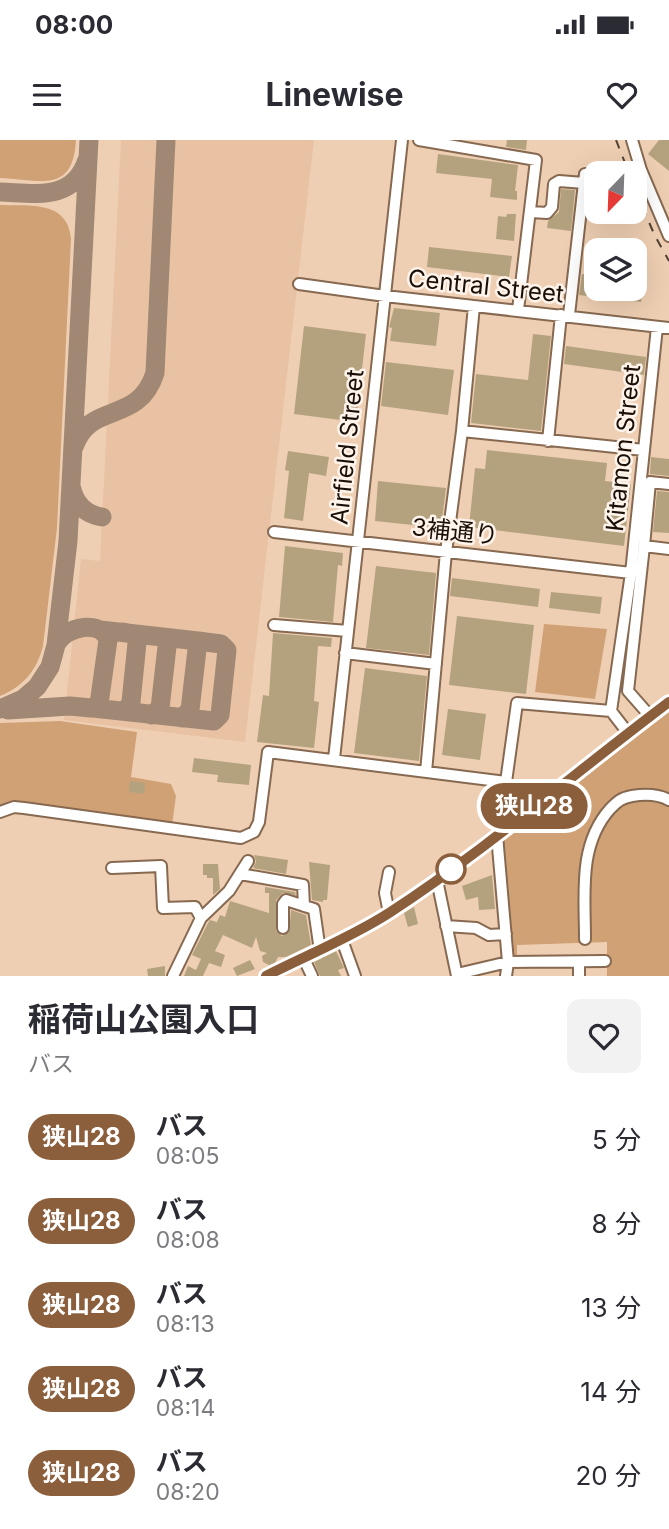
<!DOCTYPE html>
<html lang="ja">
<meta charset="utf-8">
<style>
body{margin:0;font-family:Inter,"Noto Sans JP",sans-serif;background:#f2f2f3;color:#2b2b33;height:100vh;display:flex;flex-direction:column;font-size:26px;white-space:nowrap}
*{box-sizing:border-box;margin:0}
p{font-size:23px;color:#7c7c81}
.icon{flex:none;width:38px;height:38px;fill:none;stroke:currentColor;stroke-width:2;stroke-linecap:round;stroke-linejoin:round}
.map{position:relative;height:836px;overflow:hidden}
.details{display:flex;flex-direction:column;background:#fff;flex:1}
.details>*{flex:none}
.badge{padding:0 14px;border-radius:23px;font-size:24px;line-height:46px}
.needle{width:46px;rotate:203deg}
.buttons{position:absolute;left:584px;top:21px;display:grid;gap:14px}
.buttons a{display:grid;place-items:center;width:63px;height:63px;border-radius:14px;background:#fff;box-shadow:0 7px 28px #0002;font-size:35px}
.map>.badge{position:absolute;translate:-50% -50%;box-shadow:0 0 0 4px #fff}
.round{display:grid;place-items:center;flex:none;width:74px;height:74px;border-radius:14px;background:#f2f2f3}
.overview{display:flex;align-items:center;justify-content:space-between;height:119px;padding:0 28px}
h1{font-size:33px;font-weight:700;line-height:52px}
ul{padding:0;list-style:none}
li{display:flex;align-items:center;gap:21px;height:84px;padding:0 28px}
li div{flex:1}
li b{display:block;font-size:26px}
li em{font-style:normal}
li .badge{min-width:77px;font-weight:700;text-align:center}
.status{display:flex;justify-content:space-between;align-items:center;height:49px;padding:0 35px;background:#fff;direction:ltr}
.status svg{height:19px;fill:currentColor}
header{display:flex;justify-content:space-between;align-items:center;height:91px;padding:0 28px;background:#fff;font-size:32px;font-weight:700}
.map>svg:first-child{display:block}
.built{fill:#e8c2a2}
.green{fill:#d1a176}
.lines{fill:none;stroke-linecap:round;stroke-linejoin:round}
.taxiway{stroke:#a18874;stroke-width:19}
.building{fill:#b4a27f}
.minor-casing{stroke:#866950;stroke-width:14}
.minor{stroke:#fff;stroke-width:10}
.rail{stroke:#534234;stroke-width:2;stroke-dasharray:9 9;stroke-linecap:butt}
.line-casing{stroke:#fff;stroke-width:16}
.line{stroke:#8b5e3c;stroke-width:10}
.stop-dot{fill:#fff;stroke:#8b5e3c;stroke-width:3.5}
.labels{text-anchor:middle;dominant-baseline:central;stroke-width:5;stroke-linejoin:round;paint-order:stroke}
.street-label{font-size:24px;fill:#1a0f06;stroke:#fef4ec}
</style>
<div class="status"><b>08:00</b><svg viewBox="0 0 49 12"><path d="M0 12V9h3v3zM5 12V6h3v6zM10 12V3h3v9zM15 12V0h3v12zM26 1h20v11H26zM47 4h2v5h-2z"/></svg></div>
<header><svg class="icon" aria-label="menu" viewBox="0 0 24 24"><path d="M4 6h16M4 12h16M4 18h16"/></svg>Linewise<svg class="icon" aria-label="heart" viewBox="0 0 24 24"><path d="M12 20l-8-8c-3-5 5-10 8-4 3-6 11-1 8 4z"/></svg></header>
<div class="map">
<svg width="669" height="836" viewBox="0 0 669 836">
<rect width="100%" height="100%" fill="#efcfb3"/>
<path class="built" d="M121 0H314L245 602 64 580 81 419 100 421Z"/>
<path class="green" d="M0 0H76C73 54 41 40 0 38Z
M0 65C29 66 68 60 71 99L57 388 43 506C37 530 23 547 0 556Z
M544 484 607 489 595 559 535 552Z
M669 572V836H607V802L517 805V820L510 816 501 701 504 694 517 689Z
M60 581 137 592 131 637 171 644 176 656 172 685 24 663 8 662 0 665V583Z"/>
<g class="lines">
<path class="taxiway" d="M0 52C35 53 73 62 87 20
M74 307C90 260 138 286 155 233L166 0
M71 346C75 364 85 374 102 377
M100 490 198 501 190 570 182 578
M122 492C130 493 136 494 137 503L131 562 128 568 123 571
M93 568 214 581 220 575 227 510 221 504 198 501
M0 569 23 559 37 547 50 527 56 505 68 401 89 0
M8 570 70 566 91 568 99 564 108 500C102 480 66 485 56 505
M152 575 160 568 168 498"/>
</g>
<path class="building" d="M507 0H527L526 10 506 7Z
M659 0H669V31L648 14Z
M438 14 518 25 515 51H517V60L490 57 492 39 436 33Z
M561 49 575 50 571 91 547 88 548 81 559 72Z
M507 74H516L514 101 496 99 498 76 506 77Z
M429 107 512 116 509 137 427 127Z
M582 134 597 136V149H635V140L643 141 641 162 579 155Z
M394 168 440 173 436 206 390 201 392 188 389 187Z
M304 186 366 194 356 282 294 274Z
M533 194 551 196 541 291 471 283 476 234 528 240Z
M566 206 646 217 644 235 564 224Z
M386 222 454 230 448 275 381 266Z
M487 310 607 323 605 341 631 344 624 406 469 387 475 328 485 329Z
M288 311 329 317 326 336 309 333 303 381 284 378 289 331 285 330Z
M651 317 669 319V336L650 334Z
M378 341 446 348 441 388 375 381Z
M657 351 669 352V393L653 392Z
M285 406 343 413 342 426 338 425 333 482 279 477Z
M376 426 436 433 429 515 366 508Z
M452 438 540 449 538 467 450 456Z
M551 452 602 457 600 474 549 468Z
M457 476 534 485 526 554 449 545Z
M273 493 332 498 331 507 318 506 314 561 319 562 314 608 257 602 263 555 269 556Z
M365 528 427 536 419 621 354 613Z
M448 569 486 574 480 620 442 615Z
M194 618 251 625 249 645 217 642 218 635 192 632Z
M130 641 145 643 144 654 129 652Z
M254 715 288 720 286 734 253 728 256 722Z
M309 722 330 725 327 760H323V762L312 760Z
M203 724H218L220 749 213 755V738H207V735H203Z
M492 735 495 769 479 770 478 757 466 760 462 746Z
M265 747 295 752 296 755 283 753 276 760V791L282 796 289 792 291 770 306 775 311 805 286 817H278L275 823 269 825 263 822 262 816 267 813 260 811 256 797 252 808 223 795 215 811 225 815 221 827 209 823 203 836H184L188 826 196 830 201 819 192 815 208 783 210 780 217 782 220 775 225 777 230 761 269 773V753H265Z
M414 767 418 784 408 787 404 773Z
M336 811 344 828 338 830 341 836H320L314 822Z
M250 820 255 829 237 836 233 828Z
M165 826V836H148L147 829Z"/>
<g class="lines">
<defs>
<path id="minor" d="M419 0 536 20 518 170
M632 0 641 30 669 96
M531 72 547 73 552 67 554 44 559 41 584 43
M299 144 385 156 669 188
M569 175 585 34
M462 291 644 310
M548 301 561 175
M669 344 650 342 644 406 669 409
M274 392 631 433
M644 406 628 551 650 576
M274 485 348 491
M345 513 436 524
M628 593 611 571 631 433 657 187
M334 619 402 0
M426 632 446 412 462 291 474 166
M0 672 14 667 24 668 241 698 254 692 259 682 268 612 506 642 517 563 611 571
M497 695 508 822 506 836
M112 728 161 726 163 768 195 767 201 778
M240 734 303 745 304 766
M437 740 457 836
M389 773 385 753 389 732
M446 786 476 788 489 795 506 794
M283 788V764L286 760 314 769 320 811
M585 799C585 754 578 705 610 669 618 661 621 658 632 656 644 654 658 654 669 660
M342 800 355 836
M304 819 312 836
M579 822V836
M457 834 508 822 605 821
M173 836 201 778 229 751 248 721
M266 836C307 815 350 798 389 773 487 709 576 632 669 562"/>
</defs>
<use href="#minor" class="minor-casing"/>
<use href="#minor" class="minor"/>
<path class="rail" d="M616 0 629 33
M635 50 655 96 669 121"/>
</g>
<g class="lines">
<defs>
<path id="line" d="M266 836C307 815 350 798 389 773 487 709 576 632 669 562"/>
</defs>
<use href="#line" class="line-casing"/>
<use href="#line" class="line"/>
</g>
<circle class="stop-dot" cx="451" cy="729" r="14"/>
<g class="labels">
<g class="street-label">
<text transform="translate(486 146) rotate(6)">Central Street</text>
<text transform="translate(347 307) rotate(-84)">Airfield Street</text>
<text transform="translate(623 308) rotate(-84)">Kitamon Street</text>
<text transform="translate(455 391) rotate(6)">3補通り</text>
</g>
</g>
</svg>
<div class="buttons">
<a><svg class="needle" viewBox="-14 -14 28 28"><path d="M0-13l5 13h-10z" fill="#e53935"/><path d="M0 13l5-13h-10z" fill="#7c7c81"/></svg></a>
<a><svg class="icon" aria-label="layers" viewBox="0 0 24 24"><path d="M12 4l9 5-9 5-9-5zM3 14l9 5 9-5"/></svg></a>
</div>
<b class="badge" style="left:534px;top:666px;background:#8b5e3c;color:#fff">狭山28</b>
</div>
<section class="details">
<div class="overview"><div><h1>稲荷山公園入口</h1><p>バス</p></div><a class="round"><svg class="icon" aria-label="heart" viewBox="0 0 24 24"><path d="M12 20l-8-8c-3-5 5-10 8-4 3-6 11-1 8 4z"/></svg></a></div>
<ul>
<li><span class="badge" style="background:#8b5e3c;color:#fff">狭山28</span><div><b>バス</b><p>08:05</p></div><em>5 分</em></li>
<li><span class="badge" style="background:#8b5e3c;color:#fff">狭山28</span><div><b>バス</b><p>08:08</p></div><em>8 分</em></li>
<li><span class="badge" style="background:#8b5e3c;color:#fff">狭山28</span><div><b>バス</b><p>08:13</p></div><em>13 分</em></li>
<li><span class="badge" style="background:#8b5e3c;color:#fff">狭山28</span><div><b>バス</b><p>08:14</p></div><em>14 分</em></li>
<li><span class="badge" style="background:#8b5e3c;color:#fff">狭山28</span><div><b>バス</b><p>08:20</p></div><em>20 分</em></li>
</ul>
</section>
